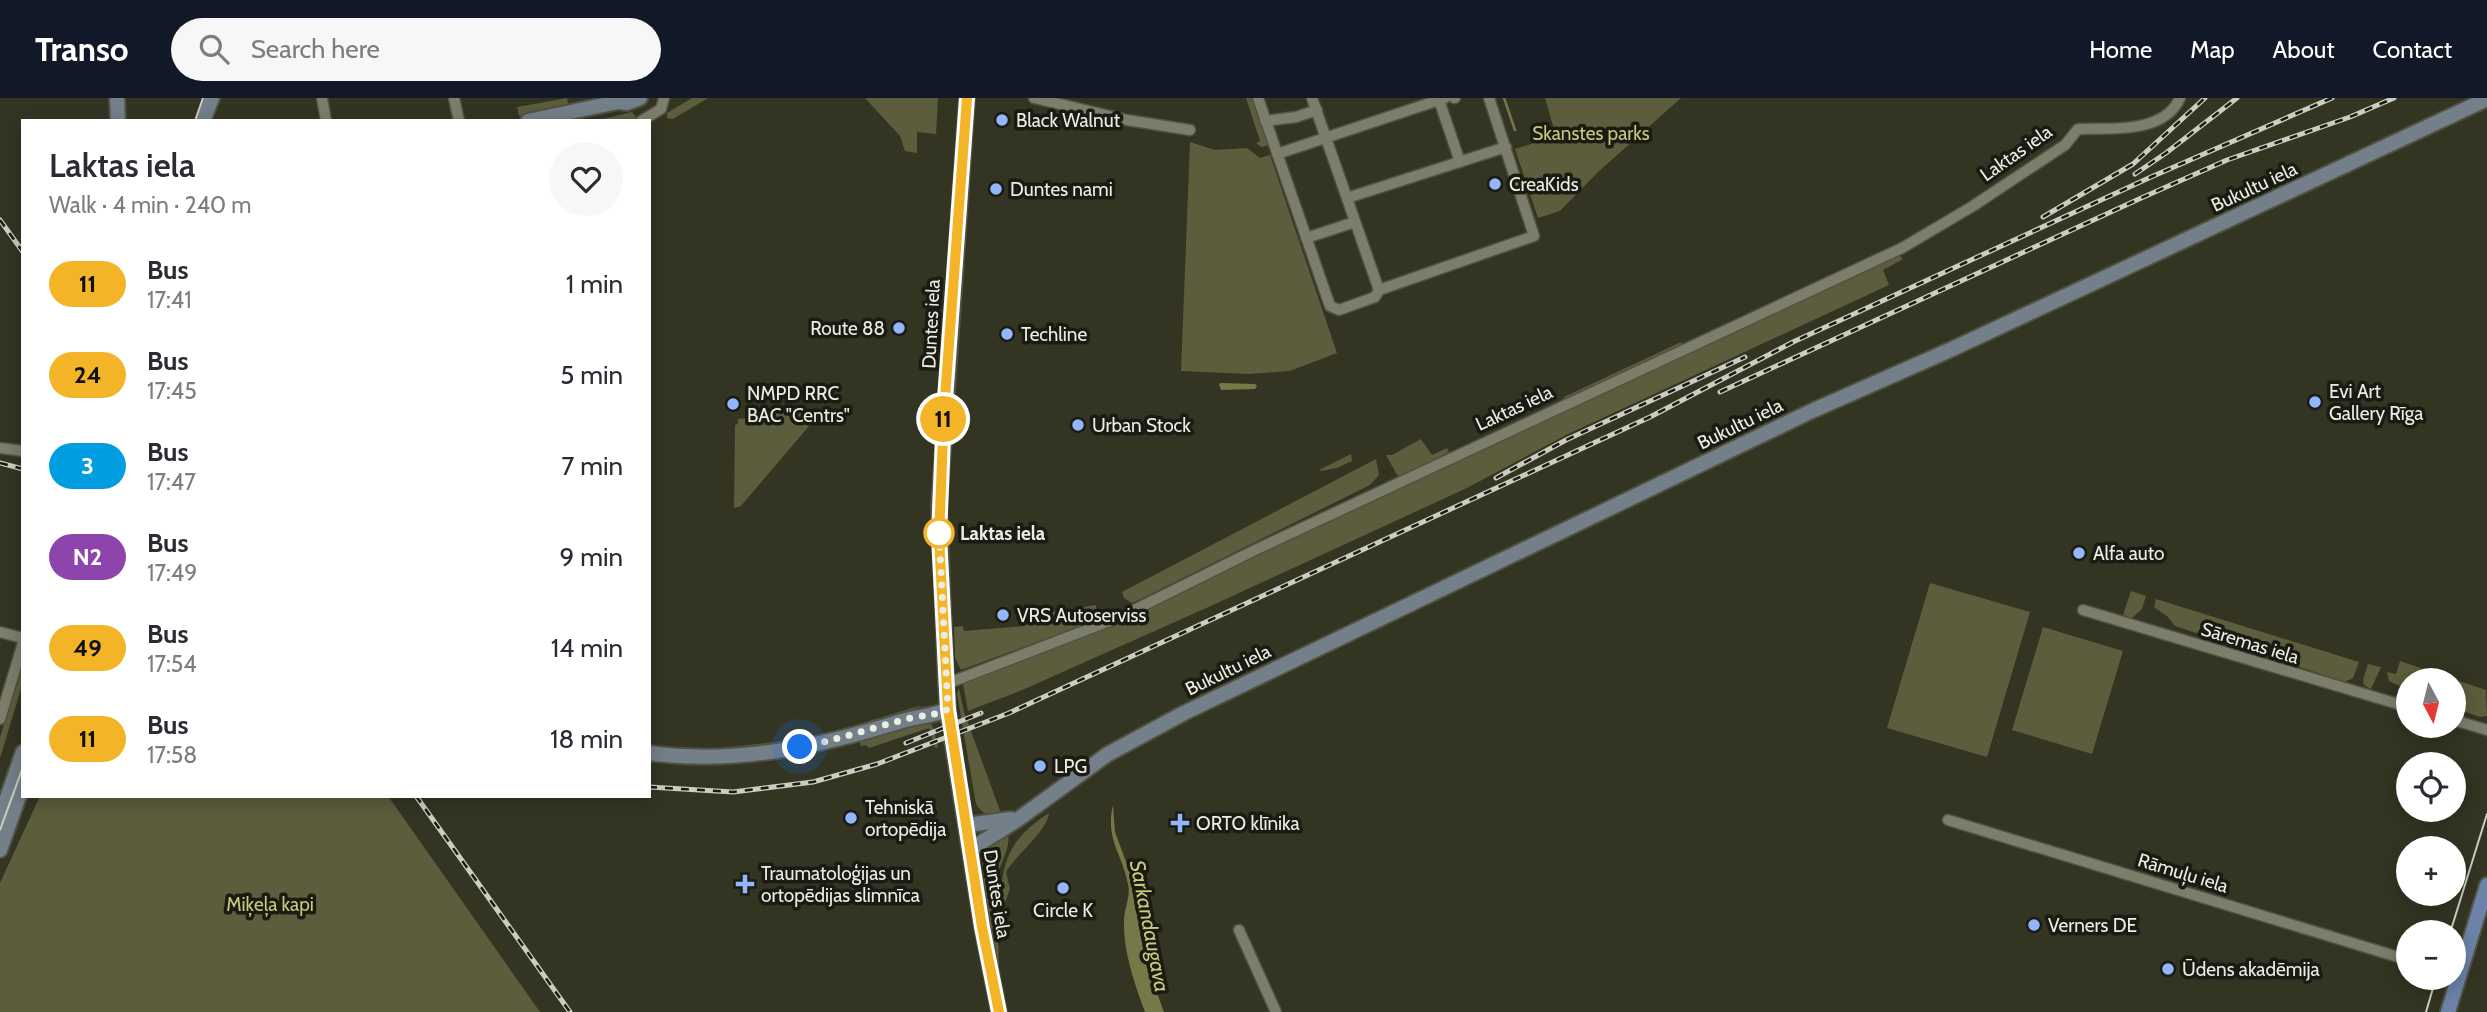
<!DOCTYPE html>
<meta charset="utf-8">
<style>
body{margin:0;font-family:Cabin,sans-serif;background:#f7f7f7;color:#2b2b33;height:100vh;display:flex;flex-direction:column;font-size:26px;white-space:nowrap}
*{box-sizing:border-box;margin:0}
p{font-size:23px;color:#7c7c81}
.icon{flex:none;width:38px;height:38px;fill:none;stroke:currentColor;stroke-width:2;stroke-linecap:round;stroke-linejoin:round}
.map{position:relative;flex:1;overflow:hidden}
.side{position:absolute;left:21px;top:21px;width:630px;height:679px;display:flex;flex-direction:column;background:#fff;border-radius:0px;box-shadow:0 4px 18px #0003}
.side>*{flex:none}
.badge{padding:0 14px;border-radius:23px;font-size:24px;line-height:46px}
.needle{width:46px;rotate:173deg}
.controls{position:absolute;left:2396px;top:570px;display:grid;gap:14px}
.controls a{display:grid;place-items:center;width:70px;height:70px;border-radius:50%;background:#fff;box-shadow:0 4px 18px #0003;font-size:35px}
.you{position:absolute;width:35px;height:35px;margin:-18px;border:5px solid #fff;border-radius:50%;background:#1a73e8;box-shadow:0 0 0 10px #1a73e833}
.map>.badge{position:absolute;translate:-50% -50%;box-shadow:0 0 0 4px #fff}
.round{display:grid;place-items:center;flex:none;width:74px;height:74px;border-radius:37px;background:#f7f7f7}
.head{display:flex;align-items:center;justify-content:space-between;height:119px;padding:0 28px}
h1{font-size:33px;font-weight:600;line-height:52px}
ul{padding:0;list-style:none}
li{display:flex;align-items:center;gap:21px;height:91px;padding:0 28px}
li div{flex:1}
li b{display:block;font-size:26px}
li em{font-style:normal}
li .badge{min-width:77px;font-weight:700;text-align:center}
header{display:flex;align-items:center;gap:42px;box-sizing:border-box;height:98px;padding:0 35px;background:#111827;color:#fff}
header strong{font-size:33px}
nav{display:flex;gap:38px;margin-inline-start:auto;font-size:24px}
.search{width:490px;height:63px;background:#f7f7f7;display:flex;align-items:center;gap:18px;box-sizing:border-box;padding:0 24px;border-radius:38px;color:#7c7c81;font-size:26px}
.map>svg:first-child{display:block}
.green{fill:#5c5d3c}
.water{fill:#767848}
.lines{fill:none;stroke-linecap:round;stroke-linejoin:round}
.stream{stroke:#767848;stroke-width:2.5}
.street-casing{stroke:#515243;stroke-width:13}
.secondary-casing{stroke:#515243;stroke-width:18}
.primary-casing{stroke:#515243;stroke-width:18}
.street{stroke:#7c7d6a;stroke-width:10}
.secondary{stroke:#748089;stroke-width:14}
.primary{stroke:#6c83a7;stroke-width:14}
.tram{stroke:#cccdc1;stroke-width:2}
.rail-casing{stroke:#cccdc1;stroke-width:5}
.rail{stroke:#1a1b13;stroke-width:2.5;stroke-dasharray:8;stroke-linecap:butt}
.line-casing{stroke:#fff;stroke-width:16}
.line{stroke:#f4b427;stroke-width:10}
.walk{stroke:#ecede2;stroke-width:7;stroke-dasharray:0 12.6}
.poi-dot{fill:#93b7fd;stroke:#1a1b13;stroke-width:2.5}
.stop-dot{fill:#fff;stroke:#f4b427;stroke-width:3.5}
.labels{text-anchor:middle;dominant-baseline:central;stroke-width:7;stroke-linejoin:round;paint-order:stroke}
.poi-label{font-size:19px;fill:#ecede2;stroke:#1a1b13;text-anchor:start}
.park-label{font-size:19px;fill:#c6c97d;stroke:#1a1b13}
.street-label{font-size:19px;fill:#ecede2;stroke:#1a1b13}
.stop-label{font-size:19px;font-weight:bold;fill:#ecede2;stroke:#1a1b13;text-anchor:start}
.water-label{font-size:21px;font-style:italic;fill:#c8cb7f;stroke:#1a1b13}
</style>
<header>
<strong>Transo</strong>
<div class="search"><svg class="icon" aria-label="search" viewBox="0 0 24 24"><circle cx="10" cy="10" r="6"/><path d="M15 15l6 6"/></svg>Search here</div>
<nav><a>Home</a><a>Map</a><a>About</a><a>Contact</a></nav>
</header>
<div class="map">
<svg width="2487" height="914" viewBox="0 0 2487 914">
<rect width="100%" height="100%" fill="#333422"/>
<path class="green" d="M567 0 569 9 519 18 517 9Z
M692 0H708L673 21 667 20V15Z
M865 0H938L936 36 917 34V55L905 53 900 38Z
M1246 0H1254L1270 47 1261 49 1256 45 1260 43Z
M1545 0H1681L1597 75 1560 113 1538 120 1515 51 1556 38Z
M632 14 637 20 632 23H595Z
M1190 44 1215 52 1247 50 1260 60 1270 57 1337 255 1290 273 1249 276 1181 273Z
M1899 157 1903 161 1883 172 1889 187 1566 337 1467 390 1213 507 1020 593 968 613 963 586 967 584 1120 524 1297 438Z
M1681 244V248L1563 303 1564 299Z
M811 312 816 317 815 321 741 408 734 410 735 327 738 326V321L751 320 752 326 760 325V317Z
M1421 341 1432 357 1447 350 1449 354 1402 378 1397 377 1386 357H1392Z
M1351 356 1352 363 1337 370 1321 373 1319 372Z
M1376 361 1379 377 1370 387 1141 501 1132 505 1124 500 1122 494Z
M1930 485 2030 514 1987 659 1887 630Z
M2131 493 2146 498 2142 511 2132 520 2123 517Z
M2156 501 2359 564 2353 580 2345 584 2175 528 2168 519 2154 509Z
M1096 507 1097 515 1089 525 961 572 955 560 954 529 963 528 964 533 1025 528V518Z
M2043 529 2123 553 2092 656 2012 632Z
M2400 563 2486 592 2487 618 2480 619 2454 610V583H2408V592L2389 583 2387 574 2396 576Z
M23 565V584L0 660V639Z
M2368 566 2381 569 2371 591 2364 587 2363 582Z
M959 590 964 614 1002 718C989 718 984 718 976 706L957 596Z
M919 608H922C858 631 794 645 727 651L722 650 784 643 833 634Z
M928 623 933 629 938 649 935 650 929 630 869 650 866 647 861 648 859 642Z
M40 698H388L540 914H0V785Z
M1049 715C1048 732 1015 758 1006 774L1010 791 1000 819C1001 769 1004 744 1049 715Z
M1008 736C1011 753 997 768 997 784 995 816 999 841 999 872 993 857 979 772 985 758 989 746 998 741 1008 736Z"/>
<path class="water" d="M1221 285 1255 286 1257 288 1255 291 1221 292 1219 286Z
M1113 707 1115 734 1135 788 1140 835 1147 868 1164 914H1145C1135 887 1123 853 1124 823 1124 810 1131 799 1128 786 1122 755 1105 741 1113 707Z"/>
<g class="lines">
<path class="stream" d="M1504 0 1515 32"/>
<defs>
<path id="street" d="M322 0 326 23
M454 0 459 23
M1034 0 1127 22 1190 32
M1258 0 1330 208 1339 212 1375 199 1379 192 1534 138 1489 0
M1312 0 1379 192
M1454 0H1455
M1439 2 1460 64
M641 23 661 11 664 0
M1265 23 1296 19 1317 12
M1277 56 1445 0
M1347 100 1506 49
M1306 140 1355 124
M0 350 23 353
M2083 512 2408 609
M0 534 23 540
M946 586 1120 519 1255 452 1902 150 1973 108 2065 47 2078 31C2111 30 2164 36 2180 0
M0 621 23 545
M2454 622 2487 632
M1948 722 2408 862
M1239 832 1276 914"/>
<path id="secondary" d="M117 0 118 23
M203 23 212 0
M528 23 618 4 627 5 640 0
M649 655C735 667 821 648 902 623 918 618 932 619 948 611
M0 720 23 654
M967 727 1011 721
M971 751 1017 722 1108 656 1184 615 1814 312 1950 252 2487 1
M0 752 23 687"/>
<path id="primary" d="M949 622 946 586 939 409 967 0
M952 642 982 829 999 914
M2448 914 2487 787"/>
</defs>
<use href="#street" class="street-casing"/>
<use href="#secondary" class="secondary-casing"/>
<use href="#primary" class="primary-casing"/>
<use href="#street" class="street"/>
<use href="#secondary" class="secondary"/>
<use href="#primary" class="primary"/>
<path class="tram" d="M195 23 203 0
M0 732 23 669
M2450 835 2487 716
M2426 914 2436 880"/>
<defs>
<path id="rail" d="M2135 76 2166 55 2237 0
M2043 119 2133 66 2205 0
M0 122 23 154
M1720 294 2139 101 2227 62 2350 19 2394 0
M0 365 23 371
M1496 380 1566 342 1745 259
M906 645 981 615
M649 689 733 694 813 684 877 666 1009 615 1650 319 1793 244 2151 79 2332 0
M416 698 570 914"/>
</defs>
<use href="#rail" class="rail-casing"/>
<use href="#rail" class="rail"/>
</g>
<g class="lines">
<defs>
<path id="line" d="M967 0 944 314 939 439 948 611 982 829 999 914"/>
</defs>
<use href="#line" class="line-casing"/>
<use href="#line" class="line"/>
<path class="walk" d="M800 649C838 642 874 629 911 620 924 617 935 618 948 611L939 435"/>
</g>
<g class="poi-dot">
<circle cx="1002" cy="22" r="7"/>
<circle cx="1495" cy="86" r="7"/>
<circle cx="996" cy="91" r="7"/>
<circle cx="899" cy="230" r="7"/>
<circle cx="1007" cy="236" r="7"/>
<circle cx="2315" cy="304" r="7"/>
<circle cx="733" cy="306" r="7"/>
<circle cx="1078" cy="327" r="7"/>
<circle cx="2079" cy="455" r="7"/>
<circle cx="1003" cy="517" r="7"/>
<circle cx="1040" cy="668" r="7"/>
<circle cx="851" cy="720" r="7"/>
<path d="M1176.5 714.5h7v7h7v7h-7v7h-7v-7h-7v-7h7z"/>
<path d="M741.5 775.5h7v7h7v7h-7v7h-7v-7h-7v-7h7z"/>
<circle cx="1063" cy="790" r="7"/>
<circle cx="2034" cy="827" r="7"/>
<circle cx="2168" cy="871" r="7"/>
</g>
<circle class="stop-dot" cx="939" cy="435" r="14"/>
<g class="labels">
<g class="poi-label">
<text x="1016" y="22">Black Walnut</text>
<text x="1509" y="86">CreaKids</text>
<text x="1010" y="91">Duntes nami</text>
<text x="885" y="230" text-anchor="end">Route 88</text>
<text x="1021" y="236">Techline</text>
<text x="2329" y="293">Evi Art<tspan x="2329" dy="22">Gallery Rīga</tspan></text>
<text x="747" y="295">NMPD RRC<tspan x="747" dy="22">BAC "Centrs"</tspan></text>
<text x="1092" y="327">Urban Stock</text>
<text x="2093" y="455">Alfa auto</text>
<text x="1017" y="517">VRS Autoserviss</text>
<text x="1054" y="668">LPG</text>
<text x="865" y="709">Tehniskā<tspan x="865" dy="22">ortopēdija</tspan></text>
<text x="1196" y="725">ORTO klīnika</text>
<text x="761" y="775">Traumatoloģijas un<tspan x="761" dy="22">ortopēdijas slimnīca</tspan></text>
<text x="1063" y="812" text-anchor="middle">Circle K</text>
<text x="2048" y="827">Verners DE</text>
<text x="2182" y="871">Ūdens akadēmija</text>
</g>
<g class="park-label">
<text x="1591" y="35">Skanstes parks</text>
<text x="270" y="806">Miķeļa kapi</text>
</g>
<g class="street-label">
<text transform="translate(2016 55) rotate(-35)">Laktas iela</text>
<text transform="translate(2254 89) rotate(-25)">Bukultu iela</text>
<text transform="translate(931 226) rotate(-87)">Duntes iela</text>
<text transform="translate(1514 310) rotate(-25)">Laktas iela</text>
<text transform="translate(1740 326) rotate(-26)">Bukultu iela</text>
<text transform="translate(2250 545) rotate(17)">Sāremas iela</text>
<text transform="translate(1228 572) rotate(-26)">Bukultu iela</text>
<text transform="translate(2183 775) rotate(17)">Rāmuļu iela</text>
<text transform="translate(997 796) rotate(81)">Duntes iela</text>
</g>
<g class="stop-label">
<text x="960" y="435">Laktas iela</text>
</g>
<g class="water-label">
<text transform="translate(1150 828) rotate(79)">Sarkandaugava</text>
</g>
</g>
</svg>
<div class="controls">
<a><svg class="needle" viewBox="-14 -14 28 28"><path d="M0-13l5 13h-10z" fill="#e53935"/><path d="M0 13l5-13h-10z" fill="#7c7c81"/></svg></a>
<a><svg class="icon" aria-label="locate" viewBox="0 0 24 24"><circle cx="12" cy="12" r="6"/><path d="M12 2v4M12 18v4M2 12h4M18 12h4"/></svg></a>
<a>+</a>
<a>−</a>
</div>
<div class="you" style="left:800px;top:649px"></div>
<b class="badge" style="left:943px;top:321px;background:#f4b427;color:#111">11</b>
<section class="side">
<div class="head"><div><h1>Laktas iela</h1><p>Walk · 4 min · 240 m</p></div><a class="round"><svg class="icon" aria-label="heart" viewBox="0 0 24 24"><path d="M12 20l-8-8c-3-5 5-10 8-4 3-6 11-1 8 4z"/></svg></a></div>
<ul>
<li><span class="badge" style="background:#f4b427;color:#111">11</span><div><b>Bus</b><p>17:41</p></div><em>1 min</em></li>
<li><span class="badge" style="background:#f4b427;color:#111">24</span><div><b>Bus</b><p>17:45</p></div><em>5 min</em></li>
<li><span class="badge" style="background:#009de0;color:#fff">3</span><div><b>Bus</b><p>17:47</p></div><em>7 min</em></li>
<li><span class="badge" style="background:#8e44ad;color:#fff">N2</span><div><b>Bus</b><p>17:49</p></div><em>9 min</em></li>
<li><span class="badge" style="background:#f4b427;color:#111">49</span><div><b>Bus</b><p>17:54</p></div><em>14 min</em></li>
<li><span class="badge" style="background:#f4b427;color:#111">11</span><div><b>Bus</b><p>17:58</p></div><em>18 min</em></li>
</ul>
</section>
</div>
